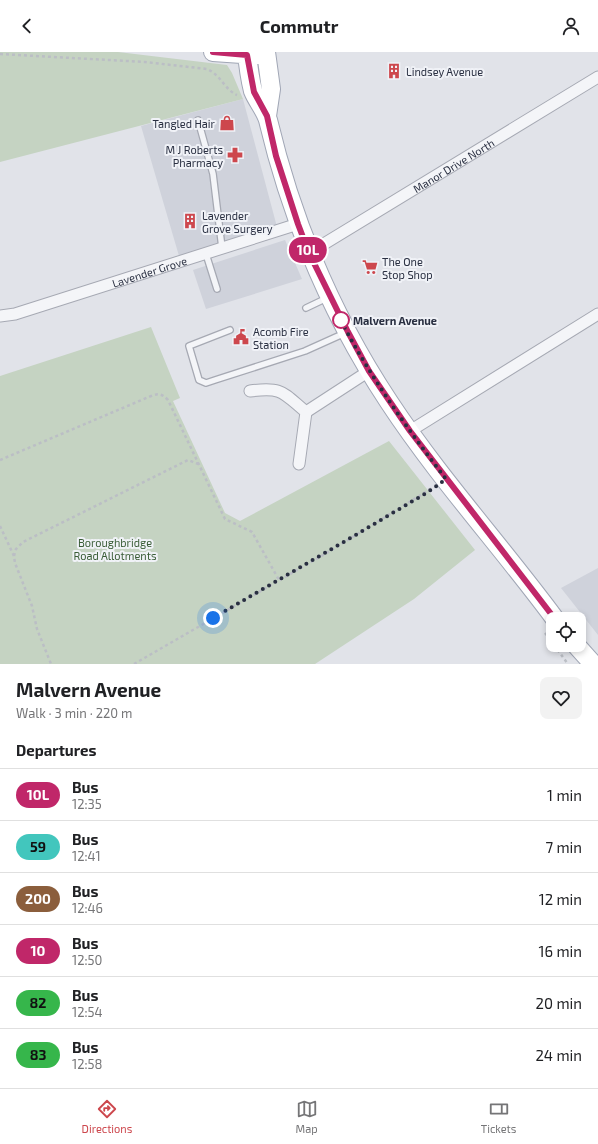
<!DOCTYPE html>
<meta charset="utf-8">
<style>
body{margin:0;font-family:"Exo 2",sans-serif;background:#f2f2f2;color:#202124;height:100vh;display:flex;flex-direction:column;font-size:15px;white-space:nowrap}
*{box-sizing:border-box;margin:0}
p{font-size:13px;color:#757577}
.icon{flex:none;width:22px;height:22px;fill:none;stroke:currentColor;stroke-width:2;stroke-linecap:round;stroke-linejoin:round}
.map{position:relative;height:612px;overflow:hidden}
.panel{display:flex;flex-direction:column;background:#fff;flex:1}
.panel>*{flex:none}
.badge{padding:0 8px;border-radius:13px;font-size:14px;line-height:26px}
.buttons{position:absolute;left:546px;top:560px;display:grid;gap:8px}
.buttons a{display:grid;place-items:center;width:40px;height:40px;border-radius:8px;background:#fff;box-shadow:0 2px 6px #0003;font-size:20px}
.you{position:absolute;width:20px;height:20px;margin:-10px;border:3px solid #fff;border-radius:50%;background:#1a73e8;box-shadow:0 0 0 6px #1a73e833}
.map>.badge{position:absolute;translate:-50% -50%;box-shadow:0 0 0 2px #fff}
h2{padding:0 16px;font-size:15px;line-height:36px}
.round{display:grid;place-items:center;flex:none;width:42px;height:42px;border-radius:8px;background:#f2f2f2}
.overview{display:flex;align-items:center;justify-content:space-between;height:68px;padding:0 16px}
h1{font-size:19px;font-weight:700;line-height:30px}
ul{padding:0;list-style:none}
li{display:flex;align-items:center;gap:12px;height:52px;padding:0 16px;border-top:1px solid #e0e0e0}
li div{flex:1}
li b{display:block;font-size:15px}
li em{font-style:normal}
li .badge{min-width:44px;font-weight:700;text-align:center}
header{display:flex;justify-content:space-between;align-items:center;height:52px;padding:0 16px;background:#fff;font-size:18px;font-weight:700}
.tabs{display:flex;justify-content:space-around;align-items:center;height:56px;border-top:1px solid #e0e0e0;background:#fff;font-size:11px;color:#757577}
.tabs a{display:grid;justify-items:center;gap:2px}
.tabs .on{color:#cd474d}
.map>svg:first-child{display:block}
.built{fill:#cfd2db}
.green{fill:#c5d3c2}
.lines{fill:none;stroke-linecap:round;stroke-linejoin:round}
.service-casing{stroke:#a6a9b3;stroke-width:8}
.minor-casing{stroke:#a6a9b3;stroke-width:13}
.primary-casing{stroke:#a0a6b5;stroke-width:20}
.path{stroke:#bbbec5;stroke-width:2.5;stroke-dasharray:3 3;stroke-linecap:butt}
.service{stroke:#f4f5f8;stroke-width:5.5}
.minor{stroke:#f4f5f8;stroke-width:11}
.primary{stroke:#fff;stroke-width:18}
.line-casing{stroke:#fff;stroke-width:9}
.line{stroke:#c02769;stroke-width:6}
.walk{stroke:#292f41;stroke-width:4;stroke-dasharray:0 7.2}
.stop-dot{fill:#fff;stroke:#c02769;stroke-width:2}
.labels{text-anchor:middle;dominant-baseline:central;stroke-width:4;stroke-linejoin:round;paint-order:stroke}
.poi-label{font-size:11px;fill:#292f41;stroke:#f0f2f7;text-anchor:start}
.street-label{font-size:11px;fill:#292f41;stroke:#f0f2f7}
.stop-label{font-size:11px;font-weight:bold;fill:#292f41;stroke:#f0f2f7;text-anchor:start}
.park-label{font-size:11px;fill:#3a5d37;stroke:#f0f2f7}
</style>
<header><svg class="icon" aria-label="back" viewBox="0 0 24 24"><path d="M15 5l-7 7 7 7"/></svg>Commutr<svg class="icon" aria-label="person" viewBox="0 0 24 24"><circle cx="12" cy="8" r="4"/><path d="M4 21q1-7 8-7t8 7"/></svg></header>
<div class="map">
<svg width="598" height="612" viewBox="0 0 598 612">
<rect width="100%" height="100%" fill="#e1e3e9"/>
<path class="built" d="M243 47 277 175 179 204 141 74Z
M285 188 302 227 206 257 193 218Z
M598 516V583L561 536Z"/>
<path class="green" d="M0 0H118L227 13 232 21 243 47 0 110Z
M151 275 180 346 173 349 225 461 240 469 389 389 475 498 414 547 315 612H0V324Z"/>
<g class="lines">
<defs>
<path id="service" d="M198 68 213 122 222 196
M206 202 217 237
M306 256 327 246
M230 278 189 294 199 328 206 331 215 328 305 299 345 281"/>
<g id="minor">
<path id="s1" d="M309 201 598 25"/>
<path id="s2" d="M0 264 15 262 298 172"/>
<path d="M250 339C283 335 282 340 306 360L299 412"/>
<path d="M306 360 369 319"/>
<path d="M410 379 598 262"/>
</g>
<path id="primary" d="M213 0 258 3
M247 0C248 13 250 27 253 39 257 49 265 58 268 68 292 169 332 264 389 350 439 426 501 494 555 567
M266 0 271 37 267 64
M576 593 593 612"/>
</defs>
<use href="#service" class="service-casing"/>
<use href="#minor" class="minor-casing"/>
<use href="#primary" class="primary-casing"/>
<path class="path" d="M0 2 145 10 207 17C221 23 224 37 237 43
M0 408 151 344C159 341 162 342 168 348L225 467 252 480 279 528
M0 474 14 504 15 511 32 554 37 577 51 612
M14 504 16 497 23 490 182 411 188 408 198 412
M545 581 553 591
M554 593 568 612
M134 612 330 499 432 436"/>
<use href="#service" class="service"/>
<use href="#minor" class="minor"/>
<use href="#primary" class="primary"/>
</g>
<g class="lines">
<defs>
<path id="line" d="M213 0 247 3 254 40 267 64 276 104 298 172 309 201 348 280 369 319 410 379 555 567"/>
</defs>
<use href="#line" class="line-casing"/>
<use href="#line" class="line"/>
<path class="walk" d="M213 566 342 491 428 440 446 427C406 375 369 323 339 265L341 268"/>
</g>
<defs>
<symbol id="building-bare" viewBox="-9 -9 18 18"><path d="M-4-6H4V6H1V3H-1V6H-4ZM-2.5-4.3h1.7v1.8h-1.7ZM.8-4.3h1.7v1.8H.8ZM-2.5-1h1.7V.8h-1.7ZM.8-1h1.7V.8H.8Z" fill="#cd474d" stroke="#f0f2f7" stroke-width="2.5" paint-order="stroke"/></symbol>
<symbol id="shop-bare" viewBox="-9 -9 18 18"><path d="M-5-2.5h2.3a2.7 3.5 0 0 1 5.4 0H5L5.5 6h-11ZM-1.5-2.5h3a1.5 2.3 0 0 0-3 0Z" fill="#cd474d" stroke="#f0f2f7" stroke-width="2.5" paint-order="stroke"/></symbol>
<symbol id="pharmacy-bare" viewBox="-9 -9 18 18"><path d="M-2-6h4v4h4v4h-4v4h-4v-4h-4v-4h4Z" fill="#cd474d" stroke="#f0f2f7" stroke-width="2.5" paint-order="stroke"/></symbol>
<symbol id="supermarket-bare" viewBox="-9 -9 18 18"><path d="M-6-5.5h2.5l.6 2H6L4.5 2H-2.5L-4.4-4H-6ZM-1.5 3.2a1.3 1.3 0 1 0 .1 0ZM3 3.2a1.3 1.3 0 1 0 .1 0Z" fill="#cd474d" stroke="#f0f2f7" stroke-width="2.5" paint-order="stroke"/></symbol>
<symbol id="civic-bare" viewBox="-9 -9 18 18"><path d="M-.6-6.5H3V-4.5H.6V-3L4-1V1h2V6H-6V1h2V-1L-.6-3ZM-1.2 2.5V6h2.4V2.5Z" fill="#cd474d" stroke="#f0f2f7" stroke-width="2.5" paint-order="stroke"/></symbol>
</defs>
<g fill-rule="evenodd">
<use href="#building-bare" x="383" y="8" width="22" height="22"/>
<use href="#shop-bare" x="216" y="60" width="22" height="22"/>
<use href="#pharmacy-bare" x="224" y="92" width="22" height="22"/>
<use href="#building-bare" x="179" y="158" width="22" height="22"/>
<use href="#supermarket-bare" x="359" y="204" width="22" height="22"/>
<use href="#civic-bare" x="230" y="274" width="22" height="22"/>
</g>
<circle class="stop-dot" cx="341" cy="268" r="8"/>
<g class="labels">
<g class="poi-label">
<text x="406" y="19">Lindsey Avenue</text>
<text x="215" y="71" text-anchor="end">Tangled Hair</text>
<text x="223" y="97" text-anchor="end">M J Roberts<tspan x="223" dy="13">Pharmacy</tspan></text>
<text x="202" y="163">Lavender<tspan x="202" dy="13">Grove Surgery</tspan></text>
<text x="382" y="209">The One<tspan x="382" dy="13">Stop Shop</tspan></text>
<text x="253" y="279">Acomb Fire<tspan x="253" dy="13">Station</tspan></text>
</g>
<g class="street-label">
<text stroke="none"><textPath href="#s1" startOffset="169">Manor Drive North</textPath></text>
<text stroke="none"><textPath href="#s2" startOffset="156">Lavender Grove</textPath></text>
</g>
<g class="stop-label">
<text x="353" y="268">Malvern Avenue</text>
</g>
<g class="park-label">
<text x="115" y="490">Boroughbridge<tspan x="115" dy="13">Road Allotments</tspan></text>
</g>
</g>
</svg>
<div class="buttons">
<a><svg class="icon" aria-label="locate" viewBox="0 0 24 24"><circle cx="12" cy="12" r="6"/><path d="M12 2v4M12 18v4M2 12h4M18 12h4"/></svg></a>
</div>
<div class="you" style="left:213px;top:566px"></div>
<b class="badge" style="left:308px;top:198px;background:#c02769;color:#fff">10L</b>
</div>
<section class="panel">
<div class="overview"><div><h1>Malvern Avenue</h1><p>Walk · 3 min · 220 m</p></div><a class="round"><svg class="icon" aria-label="heart" viewBox="0 0 24 24"><path d="M12 20l-8-8c-3-5 5-10 8-4 3-6 11-1 8 4z"/></svg></a></div>
<h2>Departures</h2>
<ul>
<li><span class="badge" style="background:#c02769;color:#fff">10L</span><div><b>Bus</b><p>12:35</p></div><em>1 min</em></li>
<li><span class="badge" style="background:#42c6bd;color:#111">59</span><div><b>Bus</b><p>12:41</p></div><em>7 min</em></li>
<li><span class="badge" style="background:#8b5e3c;color:#fff">200</span><div><b>Bus</b><p>12:46</p></div><em>12 min</em></li>
<li><span class="badge" style="background:#c02769;color:#fff">10</span><div><b>Bus</b><p>12:50</p></div><em>16 min</em></li>
<li><span class="badge" style="background:#36b64b;color:#111">82</span><div><b>Bus</b><p>12:54</p></div><em>20 min</em></li>
<li><span class="badge" style="background:#36b64b;color:#111">83</span><div><b>Bus</b><p>12:58</p></div><em>24 min</em></li>
</ul>
</section>
<nav class="tabs">
<a class="on"><svg class="icon" aria-label="directions" viewBox="0 0 24 24"><path d="M12 3l9 9-9 9-9-9zM9 14v-3h6M13 9l2 2-2 2"/></svg>Directions</a>
<a><svg class="icon" aria-label="map" viewBox="0 0 24 24"><path d="M3 6l6-2 6 2 6-2v14l-6 2-6-2-6 2zM9 4v14M15 6v14"/></svg>Map</a>
<a><svg class="icon" aria-label="tickets" viewBox="0 0 24 24"><path d="M3 7h18v10H3zM15 7v10"/></svg>Tickets</a>
</nav>
